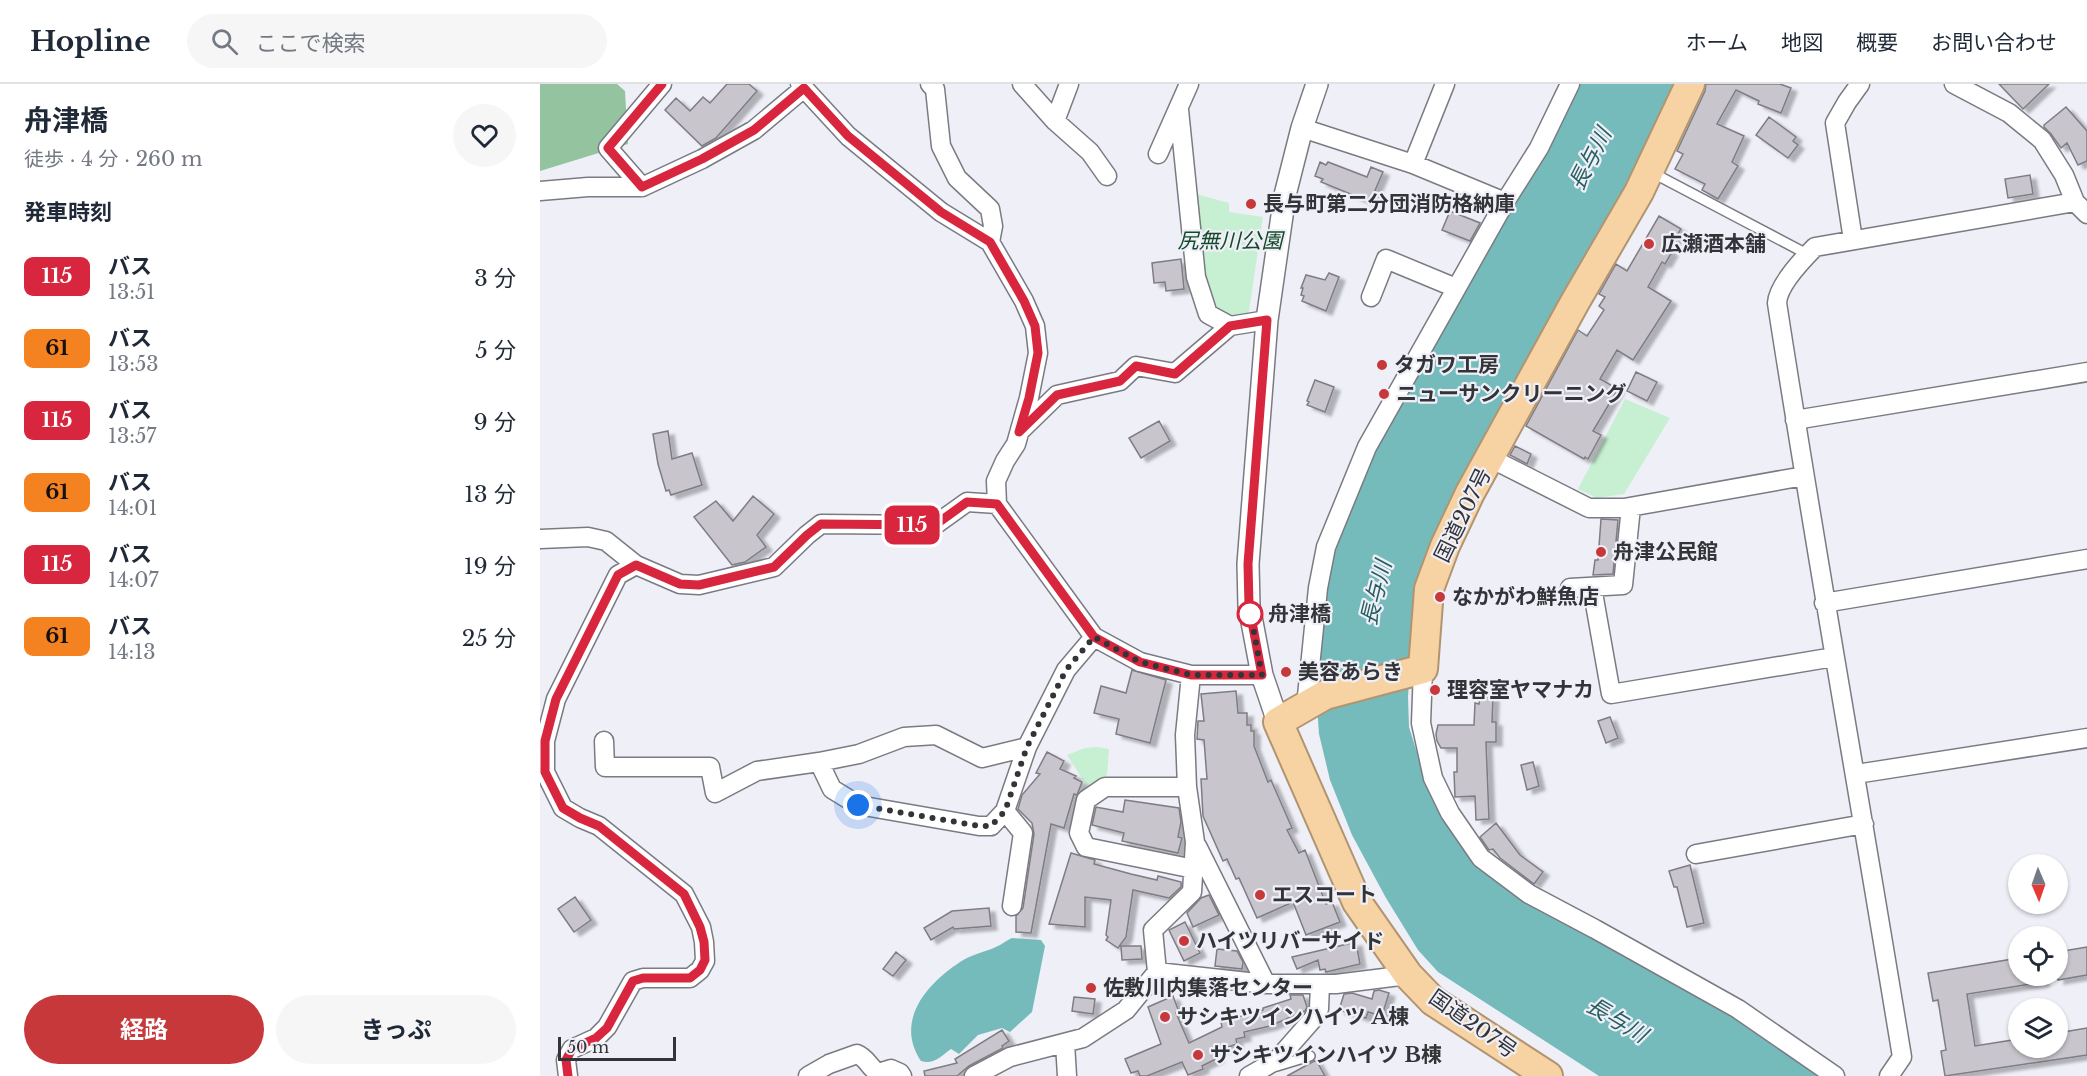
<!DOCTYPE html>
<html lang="ja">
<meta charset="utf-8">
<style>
body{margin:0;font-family:"Libre Baskerville","Noto Sans JP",serif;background:#f6f6f7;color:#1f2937;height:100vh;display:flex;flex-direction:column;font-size:22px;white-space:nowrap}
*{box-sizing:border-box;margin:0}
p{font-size:20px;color:#747a83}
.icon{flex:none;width:33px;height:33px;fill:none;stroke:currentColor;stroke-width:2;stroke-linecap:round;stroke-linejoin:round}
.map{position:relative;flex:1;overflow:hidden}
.sheet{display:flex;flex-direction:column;background:#fff;width:540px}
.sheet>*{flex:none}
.badge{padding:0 12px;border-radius:9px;font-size:21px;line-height:39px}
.needle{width:39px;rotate:178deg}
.tools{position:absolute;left:1468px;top:770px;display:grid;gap:12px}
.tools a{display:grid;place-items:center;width:60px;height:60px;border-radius:50%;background:#fff;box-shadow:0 2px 4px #0004;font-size:30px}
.scale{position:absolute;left:18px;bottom:15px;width:118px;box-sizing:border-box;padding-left:6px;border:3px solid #333437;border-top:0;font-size:16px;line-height:21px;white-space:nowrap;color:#333437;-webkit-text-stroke:4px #efeff8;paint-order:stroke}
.you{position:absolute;width:30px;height:30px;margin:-15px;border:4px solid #fff;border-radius:50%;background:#1a73e8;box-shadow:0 0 0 9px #1a73e833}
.map>.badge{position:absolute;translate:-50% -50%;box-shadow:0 0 0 3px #fff}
h2{padding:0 24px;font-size:22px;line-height:54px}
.round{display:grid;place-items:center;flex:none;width:63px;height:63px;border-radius:32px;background:#f6f6f7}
.overview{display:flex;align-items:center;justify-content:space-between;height:102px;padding:0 24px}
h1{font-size:28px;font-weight:700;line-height:45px}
.primary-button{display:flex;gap:12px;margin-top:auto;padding:12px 24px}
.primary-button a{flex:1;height:69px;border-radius:36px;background:#c7383a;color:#fff;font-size:24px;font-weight:700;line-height:69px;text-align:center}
.primary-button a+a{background:#f6f6f7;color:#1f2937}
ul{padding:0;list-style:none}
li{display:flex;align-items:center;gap:18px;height:72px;padding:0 24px}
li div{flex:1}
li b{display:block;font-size:22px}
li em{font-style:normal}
li .badge{min-width:66px;font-weight:700;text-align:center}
header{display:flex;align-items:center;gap:36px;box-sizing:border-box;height:84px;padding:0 30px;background:#fff;border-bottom:2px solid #e0e1e3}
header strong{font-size:28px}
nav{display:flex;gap:33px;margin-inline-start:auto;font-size:21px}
.search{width:420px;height:54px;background:#f6f6f7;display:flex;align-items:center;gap:15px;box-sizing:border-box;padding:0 21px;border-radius:33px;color:#747a83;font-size:22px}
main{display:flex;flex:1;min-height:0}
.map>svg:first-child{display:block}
.green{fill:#c7efd1}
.forest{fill:#94c3a0}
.water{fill:#76bbbb}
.building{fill:#c8c5cd;stroke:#7f7c84;stroke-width:1.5;filter:url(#shadow)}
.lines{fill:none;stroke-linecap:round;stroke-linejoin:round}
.service-casing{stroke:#7a7b82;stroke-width:12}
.minor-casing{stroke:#7a7b82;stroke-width:21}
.tertiary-casing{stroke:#7a7b82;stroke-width:24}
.trunk-casing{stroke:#b19470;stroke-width:32}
.service{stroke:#fff;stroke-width:9}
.minor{stroke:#fff;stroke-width:18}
.tertiary{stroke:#fff;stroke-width:21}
.trunk{stroke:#f7d3a4;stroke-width:28}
.line-casing{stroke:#fff;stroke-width:14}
.line{stroke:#d7263d;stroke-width:9}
.walk{stroke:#333437;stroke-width:6;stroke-dasharray:0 10.8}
.poi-dot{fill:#c7383a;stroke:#efeff8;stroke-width:2}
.stop-dot{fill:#fff;stroke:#d7263d;stroke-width:3}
.labels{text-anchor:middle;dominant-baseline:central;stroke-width:4.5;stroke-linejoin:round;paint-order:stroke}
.poi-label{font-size:21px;font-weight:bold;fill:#333437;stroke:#efeff8;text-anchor:start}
.park-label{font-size:21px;font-style:italic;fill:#144928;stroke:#efeff8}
.street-label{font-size:21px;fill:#333437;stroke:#efeff8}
.stop-label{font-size:21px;font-weight:bold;fill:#333437;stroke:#efeff8;text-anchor:start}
.water-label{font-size:22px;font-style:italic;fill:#265f60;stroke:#efeff8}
</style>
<header>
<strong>Hopline</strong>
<div class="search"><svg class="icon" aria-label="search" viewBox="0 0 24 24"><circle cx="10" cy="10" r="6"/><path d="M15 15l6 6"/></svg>ここで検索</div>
<nav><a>ホーム</a><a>地図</a><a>概要</a><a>お問い合わせ</a></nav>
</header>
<main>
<section class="sheet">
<div class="overview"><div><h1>舟津橋</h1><p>徒歩 · 4 分 · 260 m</p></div><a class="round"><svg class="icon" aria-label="heart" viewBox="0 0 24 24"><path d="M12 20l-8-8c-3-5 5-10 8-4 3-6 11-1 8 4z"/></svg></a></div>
<h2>発車時刻</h2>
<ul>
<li><span class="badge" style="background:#d7263d;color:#fff">115</span><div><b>バス</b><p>13:51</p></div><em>3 分</em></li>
<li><span class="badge" style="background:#f58220;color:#111">61</span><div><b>バス</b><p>13:53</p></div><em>5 分</em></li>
<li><span class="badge" style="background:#d7263d;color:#fff">115</span><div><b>バス</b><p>13:57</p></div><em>9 分</em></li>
<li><span class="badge" style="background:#f58220;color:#111">61</span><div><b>バス</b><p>14:01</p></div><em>13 分</em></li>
<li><span class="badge" style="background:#d7263d;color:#fff">115</span><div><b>バス</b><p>14:07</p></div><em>19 分</em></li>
<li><span class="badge" style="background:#f58220;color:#111">61</span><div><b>バス</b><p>14:13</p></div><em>25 分</em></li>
</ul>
<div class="primary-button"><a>経路</a><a>きっぷ</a></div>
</section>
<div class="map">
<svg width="1547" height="992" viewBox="0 0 1547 992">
<defs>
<filter id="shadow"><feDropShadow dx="6" dy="4" stdDeviation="1.5" flood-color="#0004"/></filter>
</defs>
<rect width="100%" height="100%" fill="#efeff8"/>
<path class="green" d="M656 110 689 119V128L723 133 708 233 690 232 680 229 665 195Z
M1085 315 1130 334 1084 410 1057 414 1038 405Z
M557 663 569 665 567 691 547 702 527 671 545 664Z"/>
<path class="forest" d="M0 0H77L85 7 88 60 0 87Z"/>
<path class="water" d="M1038 0H1133L1120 32 872 553 868 613 869 643 878 672 886 698 936 777 1120 884 1278 992H1059L898 888 878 866 846 814 812 751 790 696 779 650 775 594 782 520 793 463 835 363 895 251 1010 59Z
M472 854 501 856 505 862 492 928 470 948 462 944 438 951 419 970 411 965C401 972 394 981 381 977 353 935 390 896 425 875 436 869 449 867 460 861 464 859 467 856 472 854Z"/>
<path class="building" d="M187 0H209L217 7 176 54 162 62 125 26 136 14 150 27 163 13 170 19Z
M1166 0H1240L1251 4 1241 29 1218 20 1219 17 1196 6 1177 40 1204 52 1192 78 1198 82 1178 115 1162 106 1165 100 1135 85 1143 70 1137 67 1165 7Z
M1459 0H1509L1483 25Z
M1526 23 1547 47V77L1538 81 1527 59 1521 64 1511 50 1504 43V41Z
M1229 33 1256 53 1253 57 1258 61 1248 74 1216 51Z
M780 78 786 81 788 78 827 93 831 83 843 88 830 118 781 98 783 95 775 92Z
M1490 91 1493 110 1468 114 1465 95Z
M910 127 940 139 930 157 902 146Z
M1119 132 1141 145 1128 166 1132 168 1125 180 1122 178 1108 203 1131 217 1093 276 1077 266 1060 295 1078 305 1053 347 1061 351 1048 375 1045 373 1044 375 986 342 1038 246 1047 252 1064 226 1059 222 1065 213 1059 210 1076 180 1087 187Z
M641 175 644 205 626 207 625 198 614 199 612 179Z
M789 189 799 193 786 227 762 217 764 212 761 211 763 204H761L766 191 785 196Z
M1096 288 1117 298 1107 317 1087 307Z
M775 296 794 303 785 328 767 321 769 318 767 317Z
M619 337 630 357 601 374 589 354Z
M128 347 132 375 152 369 162 401 131 411 129 406 126 407 118 380 113 350Z
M975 362 991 370 987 380 970 371Z
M213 412 234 430 217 451 226 463 205 478 192 481 154 433 176 417 193 437Z
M1061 435 1078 436 1073 490 1053 491 1055 476H1058Z
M592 586 626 596 610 659 576 650 579 635 554 629 561 602 586 609Z
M696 607 698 629H707V641H711V647H714V662L728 698 731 696 752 744 747 746 759 769 765 766 786 820 792 818 800 838 766 851 753 818 717 834 699 794 696 795 687 775 683 777 663 732 661 695H667L664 656 657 655 658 637H664L661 610Z
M940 612 953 613 952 638H956V658H946L949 735 936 736 935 712 915 713 914 688H917V664H901L897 657 896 650 898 641H934L935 619 939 620Z
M1070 633 1078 654 1066 659 1058 637Z
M507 668 524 677 520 685 536 692 534 694 542 698 537 711 534 710 524 744 511 740 491 849 476 848V832L483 824 494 750 492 739 478 725 482 711 500 690 496 689Z
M993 678 999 702 987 706 981 681Z
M585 716 639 724 641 738 638 753 642 754 638 769 582 757 584 749 552 741 556 723 583 728Z
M956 739 980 771 1003 788 994 800 960 774 953 765 949 766 940 753Z
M531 769 555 776 554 780 591 790 617 796 618 792 641 798V803L629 814 593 806 586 853 578 864 566 856 568 853 566 851 571 816 545 813V843L509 840Z
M1150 781 1164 839 1147 843 1137 803H1134L1129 787Z
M669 811 679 831 653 843 647 829 661 814Z
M35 813 51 836 34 848 18 825Z
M449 824 451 842 414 845 413 843 391 856 384 844 412 827Z
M645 838 660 869 644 877 629 846Z
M816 858 820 880 786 888 785 885 780 886 778 876 757 885 752 873Z
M581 862H601L602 875 582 876Z
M1547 863V891L1518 896V868Z
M677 865 697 867 703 878 702 885 675 882Z
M356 868 366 876 353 892 343 885Z
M1479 874V891H1503V898L1427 910 1435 962 1479 955V963H1518V949L1547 944V971L1405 992 1401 967 1406 966 1398 916 1393 917 1388 889Z
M839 906 849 909 842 932 828 928 826 934 799 926 804 910 812 909 832 915 834 907Z
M750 911H763L767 923 765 927 730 942 704 948 705 953 696 955 697 960 676 967 678 974 662 982 663 985 648 991 642 978 607 992H600L598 987 591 989 585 975 621 960 608 923 633 912 639 928 636 929 649 959 682 943 681 938 723 926V924L751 915Z
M534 913 555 915 553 930 532 927Z
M462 946 469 957 462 962 463 964 429 982 417 992H385L384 987 417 979 415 975Z
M776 976 785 992H747Z"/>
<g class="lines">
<defs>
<path id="service" d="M1113 89 1267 170
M737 982 770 972"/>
<path id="minor" d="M122 0 68 64 102 103 162 75 214 46 264 4
M260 0 308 52 401 128 450 158 484 217 495 242 498 269 489 314 476 360 465 377 456 397 457 420 554 553 600 578 651 591H722
M390 0 395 5 401 62 417 94 450 125 453 142 450 158
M482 0 515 37 550 68 567 92
M1414 0 1469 29 1502 56 1524 91 1535 118 1547 130
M639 26 656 193 668 230 690 242 727 236
M515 37 529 0
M762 44 873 80 965 118
M618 70 649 0
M873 80 905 0
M0 107 48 103H102
M1313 156 1295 39 1307 18 1320 0
M831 213 846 175 916 204
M1255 336 1547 288
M480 347 517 311 580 297 596 282 635 289 690 242
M950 374 1049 424H1084L1264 392
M0 455 48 453 66 457 96 481 140 500 159 501 234 483 267 451 281 440 395 441 427 418 457 420
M1052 503 1071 610 1294 573
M1030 504 1083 501 1091 423
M1284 519 1547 475
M883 585 881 639 893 694 910 729 941 774 989 810 1055 845 1198 925 1295 992
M766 622 778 504 786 463 827 363 965 118 999 64 1030 0
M64 657 65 683H170L175 709 217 687 279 678 319 670 364 653 396 651 442 674 487 663
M279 678 292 705 318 721 439 742H451L465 727
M1316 690 1547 654
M647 703H565L546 716 539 749 546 763 654 785
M657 762 726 900
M1156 770 1324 740
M472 822 483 749 465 727 487 663 526 586 554 553
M617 888 726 900H796L868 891
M525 959 527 992
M28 992 26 976 32 965 56 954 67 943 93 897 103 894H150L160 886 165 877 164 858 161 843 144 810 59 742 40 734 23 724 5 688V657L16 615 78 491 96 481
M268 992 289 980 317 970C327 974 329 983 338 989L351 985 360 989 362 992
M434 992 470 973 543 954 586 926 617 888 613 846 652 808 655 758 647 703 645 651 651 591
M709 992 737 976 773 935 779 925 780 900
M1349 992 1362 973C1321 722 1276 471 1237 219 1238 201 1262 176 1275 163L1535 118"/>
<path id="tertiary" d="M738 638 722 591 709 522 708 480 727 236 745 111 762 44 777 0"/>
<path id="trunk" d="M1008 992 893 917 868 891 817 818 738 638 785 611 883 585 889 505 905 462 930 409 1035 218 1099 108 1150 0"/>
</defs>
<use href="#service" class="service-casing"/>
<use href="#minor" class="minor-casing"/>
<use href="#tertiary" class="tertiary-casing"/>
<use href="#trunk" class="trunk-casing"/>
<use href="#service" class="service"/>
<use href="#minor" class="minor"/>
<use href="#tertiary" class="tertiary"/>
<use href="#trunk" class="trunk"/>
</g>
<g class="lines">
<defs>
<path id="line" d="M28 992 26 976 32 965 56 954 67 944 93 897 103 894H150L160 886 165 876 164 858 160 843 144 810 59 742 40 734 23 724 5 688V657L16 615 78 491 96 481 140 500 159 501 234 483 267 451 281 440 395 441 427 418 457 420 554 553 600 578 651 591H722L709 522 708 480 727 236 690 242 635 290 596 282 580 297 517 311 479 348 489 314 498 269 495 242 484 217 450 158 401 128 308 52 264 4 214 46 162 75 102 103 68 64 122 0"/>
</defs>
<use href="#line" class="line-casing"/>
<use href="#line" class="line"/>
<path class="walk" d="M318 721 439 742H451L465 727 487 663 526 586 554 553 600 578 651 591H722L709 522 710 530"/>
</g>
<g class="poi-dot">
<circle cx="711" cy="120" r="6"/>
<circle cx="1109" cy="160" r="6"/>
<circle cx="842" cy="281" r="6"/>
<circle cx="844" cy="310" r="6"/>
<circle cx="1061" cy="468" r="6"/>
<circle cx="900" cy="513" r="6"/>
<circle cx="746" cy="588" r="6"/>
<circle cx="895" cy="606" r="6"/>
<circle cx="720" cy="811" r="6"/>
<circle cx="644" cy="857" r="6"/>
<circle cx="551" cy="904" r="6"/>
<circle cx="625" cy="933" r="6"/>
<circle cx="658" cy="971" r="6"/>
</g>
<circle class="stop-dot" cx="710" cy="530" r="12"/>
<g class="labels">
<g class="poi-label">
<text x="723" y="120">長与町第二分団消防格納庫</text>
<text x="1121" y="160">広瀬酒本舗</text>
<text x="854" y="281">タガワ工房</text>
<text x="856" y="310">ニューサンクリーニング</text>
<text x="1073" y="468">舟津公民館</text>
<text x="912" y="513">なかがわ鮮魚店</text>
<text x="758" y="588">美容あらき</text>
<text x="907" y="606">理容室ヤマナカ</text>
<text x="732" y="811">エスコート</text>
<text x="656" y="857">ハイツリバーサイド</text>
<text x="563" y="904">佐敷川内集落センター</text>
<text x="637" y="933">サシキツインハイツ A棟</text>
<text x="670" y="971">サシキツインハイツ B棟</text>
</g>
<g class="park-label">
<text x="690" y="157">尻無川公園</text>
</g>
<g class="street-label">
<text transform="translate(923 431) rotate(-64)">国道207号</text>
<text transform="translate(933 940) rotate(35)">国道207号</text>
</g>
<g class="stop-label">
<text x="728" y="530">舟津橋</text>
</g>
<g class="water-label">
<text transform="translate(1050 75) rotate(-63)">長与川</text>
<text transform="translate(836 509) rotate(-76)">長与川</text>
<text transform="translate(1077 936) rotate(31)">長与川</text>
</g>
</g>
</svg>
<div class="tools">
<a><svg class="needle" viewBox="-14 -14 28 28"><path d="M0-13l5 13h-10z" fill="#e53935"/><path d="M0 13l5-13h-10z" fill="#747a83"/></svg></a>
<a><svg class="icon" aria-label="locate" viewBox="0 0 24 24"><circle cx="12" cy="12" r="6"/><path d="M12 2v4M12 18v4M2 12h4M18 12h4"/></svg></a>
<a><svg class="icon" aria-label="layers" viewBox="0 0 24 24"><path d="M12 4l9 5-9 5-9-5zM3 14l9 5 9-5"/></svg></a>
</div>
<div class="scale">50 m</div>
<div class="you" style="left:318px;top:721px"></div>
<b class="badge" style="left:372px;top:441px;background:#d7263d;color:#fff">115</b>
</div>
</main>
